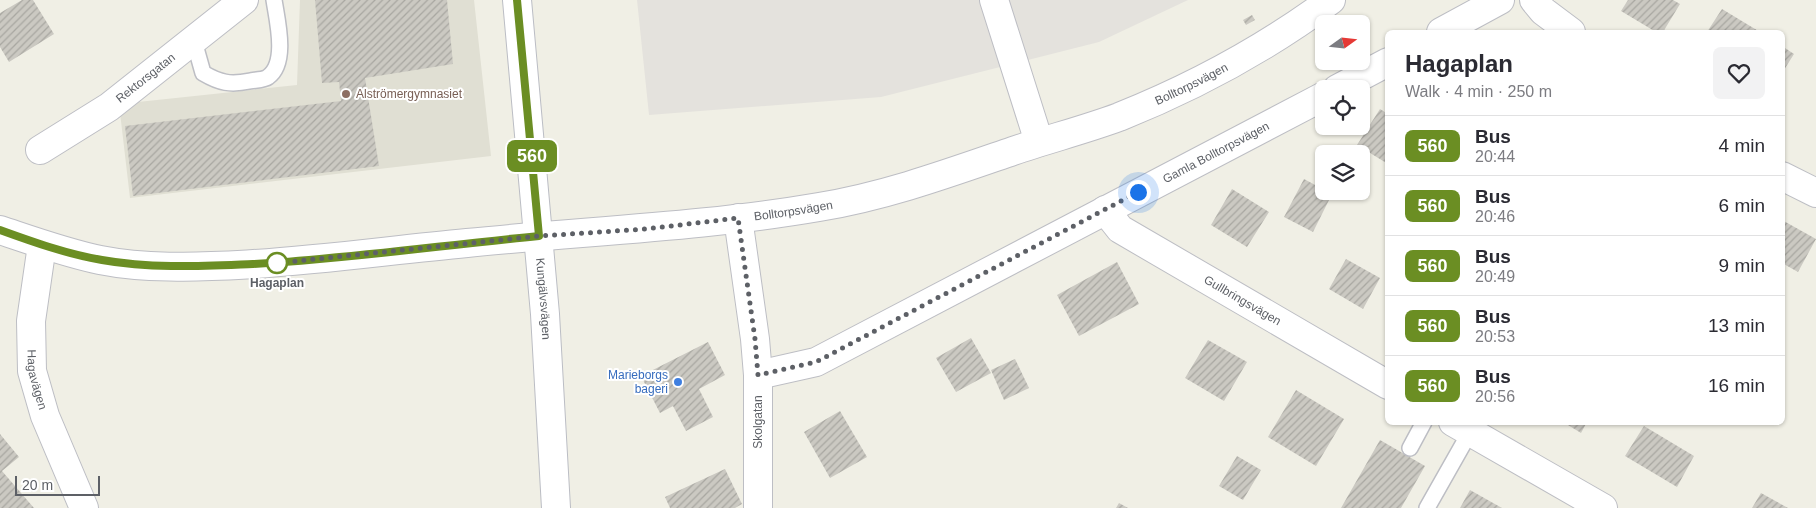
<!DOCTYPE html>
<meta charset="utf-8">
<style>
body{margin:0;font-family:Helvetica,sans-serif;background:#f2f2f3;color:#2b2b33;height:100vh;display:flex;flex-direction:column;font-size:19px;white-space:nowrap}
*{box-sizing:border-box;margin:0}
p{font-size:16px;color:#7c7c81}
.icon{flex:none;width:28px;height:28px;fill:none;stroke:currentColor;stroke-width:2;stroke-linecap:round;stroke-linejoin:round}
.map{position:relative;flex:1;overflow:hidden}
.drawer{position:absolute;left:1385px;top:30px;width:400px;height:395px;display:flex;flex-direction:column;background:#fff;border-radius:8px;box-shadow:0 1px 4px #0004}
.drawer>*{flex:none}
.badge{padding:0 10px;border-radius:8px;font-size:18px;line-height:32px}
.needle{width:32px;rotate:75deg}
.fabs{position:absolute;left:1315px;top:15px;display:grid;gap:10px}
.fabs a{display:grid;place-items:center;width:55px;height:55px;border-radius:8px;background:#fff;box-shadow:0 1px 4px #0004;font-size:25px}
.scale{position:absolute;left:15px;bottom:12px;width:85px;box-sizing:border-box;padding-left:5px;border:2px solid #5d6066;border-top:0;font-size:14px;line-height:18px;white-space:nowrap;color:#5d6066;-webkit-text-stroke:4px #fff;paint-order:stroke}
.you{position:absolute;width:25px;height:25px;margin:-12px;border:4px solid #fff;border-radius:50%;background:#1a73e8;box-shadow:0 0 0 8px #1a73e833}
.map>.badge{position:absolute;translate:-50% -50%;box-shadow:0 0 0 2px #fff}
.round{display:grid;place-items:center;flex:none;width:52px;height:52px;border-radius:8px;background:#f2f2f3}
.summary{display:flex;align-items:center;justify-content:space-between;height:85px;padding:0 20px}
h1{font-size:24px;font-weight:800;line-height:38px}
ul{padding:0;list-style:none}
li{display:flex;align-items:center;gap:15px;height:60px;padding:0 20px;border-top:1px solid #e1e1e2}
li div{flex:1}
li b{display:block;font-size:19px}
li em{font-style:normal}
li .badge{min-width:55px;font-weight:700;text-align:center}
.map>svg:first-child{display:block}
.industrial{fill:#e4e2dd}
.education{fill:#e0dfd3}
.building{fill:url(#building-hatch)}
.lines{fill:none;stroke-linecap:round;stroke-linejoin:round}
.service-casing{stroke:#bdbec4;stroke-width:18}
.minor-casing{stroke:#bdbec4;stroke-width:30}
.tertiary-casing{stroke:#bdbec4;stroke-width:30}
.secondary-casing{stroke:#bbbdc4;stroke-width:30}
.service{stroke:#fff;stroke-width:15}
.minor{stroke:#fff;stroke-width:28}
.tertiary{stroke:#fff;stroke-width:28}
.secondary{stroke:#fff;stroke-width:28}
.line-casing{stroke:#fff;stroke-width:11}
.line{stroke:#6b8e23;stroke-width:8}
.walk{stroke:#5d6066;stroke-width:5;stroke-dasharray:0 9}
.education-dot{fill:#8d6e63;stroke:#fff;stroke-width:2}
.stop-dot{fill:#fff;stroke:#6b8e23;stroke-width:2.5}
.shop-dot{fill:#3f7fe0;stroke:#fff;stroke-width:2}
.labels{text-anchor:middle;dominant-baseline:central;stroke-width:4;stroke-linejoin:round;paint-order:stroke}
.street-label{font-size:12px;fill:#5d6066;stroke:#fff}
.education-label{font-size:12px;fill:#785e54;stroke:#fff;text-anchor:start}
.stop-label{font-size:12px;font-weight:bold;fill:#5d6066;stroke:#fff}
.shop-label{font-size:12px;fill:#366cbe;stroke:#fff;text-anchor:end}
</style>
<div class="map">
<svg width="1816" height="508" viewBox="0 0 1816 508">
<defs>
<pattern id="building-hatch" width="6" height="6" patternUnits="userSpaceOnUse" patternTransform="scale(1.25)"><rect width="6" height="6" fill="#cbc9c2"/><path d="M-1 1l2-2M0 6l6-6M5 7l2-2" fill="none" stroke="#a8a7a1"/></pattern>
</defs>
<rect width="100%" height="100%" fill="#f0efe5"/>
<path class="industrial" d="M637 0H1188L1099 42 881 97 649 115Z"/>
<path class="education" d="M300 0H474L491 156 130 198 119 104 297 85Z"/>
<path class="building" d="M22 0H33L54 34 9 62 0 47V13Z
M315 0H447L453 64 365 78 379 166 133 196 125 126 341 101 339 82 322 83Z
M1628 0H1673L1680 4 1663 32H1656L1621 11Z
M1722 9 1760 32H1707Z
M1252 15 1255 20 1246 25 1243 20Z
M1782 46 1794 54 1782 73Z
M1380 109 1388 114V164L1357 145Z
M1304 179 1332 194 1313 232 1284 217Z
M1232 189 1269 212 1247 247 1211 225Z
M1782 220 1816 239 1798 272 1782 263Z
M1346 259 1380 278 1363 309 1329 289Z
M1117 262 1139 304 1079 336 1057 295Z
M971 338 991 373 956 392 936 358Z
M1208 340 1247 362 1224 401 1185 378Z
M708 342 725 375 699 389 713 417 686 431 673 406 660 413 641 376Z
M1015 359 1029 388 1004 400 991 370Z
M1296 390 1344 419 1316 466 1268 437Z
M840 411 867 457 830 478 804 432Z
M1563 422H1587L1581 433Z
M1644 426 1694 456 1677 487 1625 456Z
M0 434 19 457 2 471 34 508H0Z
M1380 440 1425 466 1401 508H1341Z
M1237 456 1261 470 1243 500 1219 486Z
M725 469 742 504 735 508H670L665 497Z
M1470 490 1502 508H1460Z
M1761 493 1788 508H1752Z
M1119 503 1128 508H1116Z"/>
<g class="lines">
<defs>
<path id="service" d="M194 41 203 73C220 83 230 85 250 81 255 80 264 80 268 77 288 63 277 20 274 0
M1410 448 1424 422
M1427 508 1470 432"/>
<g id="minor">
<path d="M994 0 1039 142"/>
<path d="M1534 0 1543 11 1571 32"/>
<path d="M1441 32 1500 0"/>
<path d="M1337 89 1388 62"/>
<path id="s1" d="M40 150 109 107 244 0"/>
<path d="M1782 176 1816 193"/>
<path id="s2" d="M1105 210 1120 229 1388 385"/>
<path d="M738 218 755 339 758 375V508"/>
<path id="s3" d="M42 245 31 321 32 371 45 416 84 508"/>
<path id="s4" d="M758 375 816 362 1324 96"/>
<path d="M1453 422 1603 508"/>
</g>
<g id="tertiary">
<path id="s5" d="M0 230C33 241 66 253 100 260 145 269 193 267 238 265 315 261 391 250 467 243 584 231 703 227 819 207 886 196 949 173 1013 151 1048 139 1084 130 1119 117 1194 87 1266 48 1331 0"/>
</g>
<g id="secondary">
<path id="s6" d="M517 0 545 314 556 508"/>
</g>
</defs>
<use href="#service" class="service-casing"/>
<use href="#minor" class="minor-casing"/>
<use href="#tertiary" class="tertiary-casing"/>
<use href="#secondary" class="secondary-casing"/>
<use href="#service" class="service"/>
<use href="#minor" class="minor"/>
<use href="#tertiary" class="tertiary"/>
<use href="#secondary" class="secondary"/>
</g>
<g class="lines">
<defs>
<path id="line" d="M0 230C33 242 67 254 102 260 152 269 202 266 253 264 348 259 444 245 539 236L517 0"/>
</defs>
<use href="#line" class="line-casing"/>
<use href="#line" class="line"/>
<path class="walk" d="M277 263 539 236 646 229 738 218 755 339 758 375 816 362 1138 192"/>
</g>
<circle class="education-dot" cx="346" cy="94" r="5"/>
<circle class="stop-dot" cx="277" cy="263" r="10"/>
<circle class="shop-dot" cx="678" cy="382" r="5"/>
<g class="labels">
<g class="street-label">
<text stroke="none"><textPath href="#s1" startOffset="128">Rektorsgatan</textPath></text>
<text stroke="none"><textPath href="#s5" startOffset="1220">Bolltorpsvägen</textPath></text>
<text stroke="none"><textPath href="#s4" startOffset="511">Gamla Bolltorpsvägen</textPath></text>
<text stroke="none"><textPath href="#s5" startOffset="801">Bolltorpsvägen</textPath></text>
<text stroke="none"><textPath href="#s6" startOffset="300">Kungälvsvägen</textPath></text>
<text stroke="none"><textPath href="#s2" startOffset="166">Gullbringsvägen</textPath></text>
<text stroke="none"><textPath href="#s3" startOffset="136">Hagavägen</textPath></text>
<text transform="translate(758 422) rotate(-90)">Skolgatan</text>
</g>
<g class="education-label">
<text x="356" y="94">Alströmergymnasiet</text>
</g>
<g class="stop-label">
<text x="277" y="283">Hagaplan</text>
</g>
<g class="shop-label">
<text x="668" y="375">Marieborgs<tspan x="668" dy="14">bageri</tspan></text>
</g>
</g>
</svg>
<div class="fabs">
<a><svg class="needle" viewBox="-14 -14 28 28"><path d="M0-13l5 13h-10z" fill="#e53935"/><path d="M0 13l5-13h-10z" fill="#7c7c81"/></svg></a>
<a><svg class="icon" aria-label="locate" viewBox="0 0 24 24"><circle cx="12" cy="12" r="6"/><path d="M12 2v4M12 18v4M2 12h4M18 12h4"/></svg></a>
<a><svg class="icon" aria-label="layers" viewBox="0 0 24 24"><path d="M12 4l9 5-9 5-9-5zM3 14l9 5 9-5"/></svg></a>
</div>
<div class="scale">20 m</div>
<div class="you" style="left:1138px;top:192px"></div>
<b class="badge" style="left:532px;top:156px;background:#6b8e23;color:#fff">560</b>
<section class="drawer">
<div class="summary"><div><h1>Hagaplan</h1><p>Walk · 4 min · 250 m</p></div><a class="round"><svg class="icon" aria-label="heart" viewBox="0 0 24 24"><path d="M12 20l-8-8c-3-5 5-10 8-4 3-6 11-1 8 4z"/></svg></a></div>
<ul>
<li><span class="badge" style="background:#6b8e23;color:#fff">560</span><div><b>Bus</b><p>20:44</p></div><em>4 min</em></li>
<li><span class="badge" style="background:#6b8e23;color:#fff">560</span><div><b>Bus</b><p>20:46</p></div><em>6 min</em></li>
<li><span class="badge" style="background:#6b8e23;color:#fff">560</span><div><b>Bus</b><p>20:49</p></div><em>9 min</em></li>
<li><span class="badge" style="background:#6b8e23;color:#fff">560</span><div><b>Bus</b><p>20:53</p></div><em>13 min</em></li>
<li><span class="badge" style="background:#6b8e23;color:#fff">560</span><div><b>Bus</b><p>20:56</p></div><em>16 min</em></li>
</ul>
</section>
</div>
